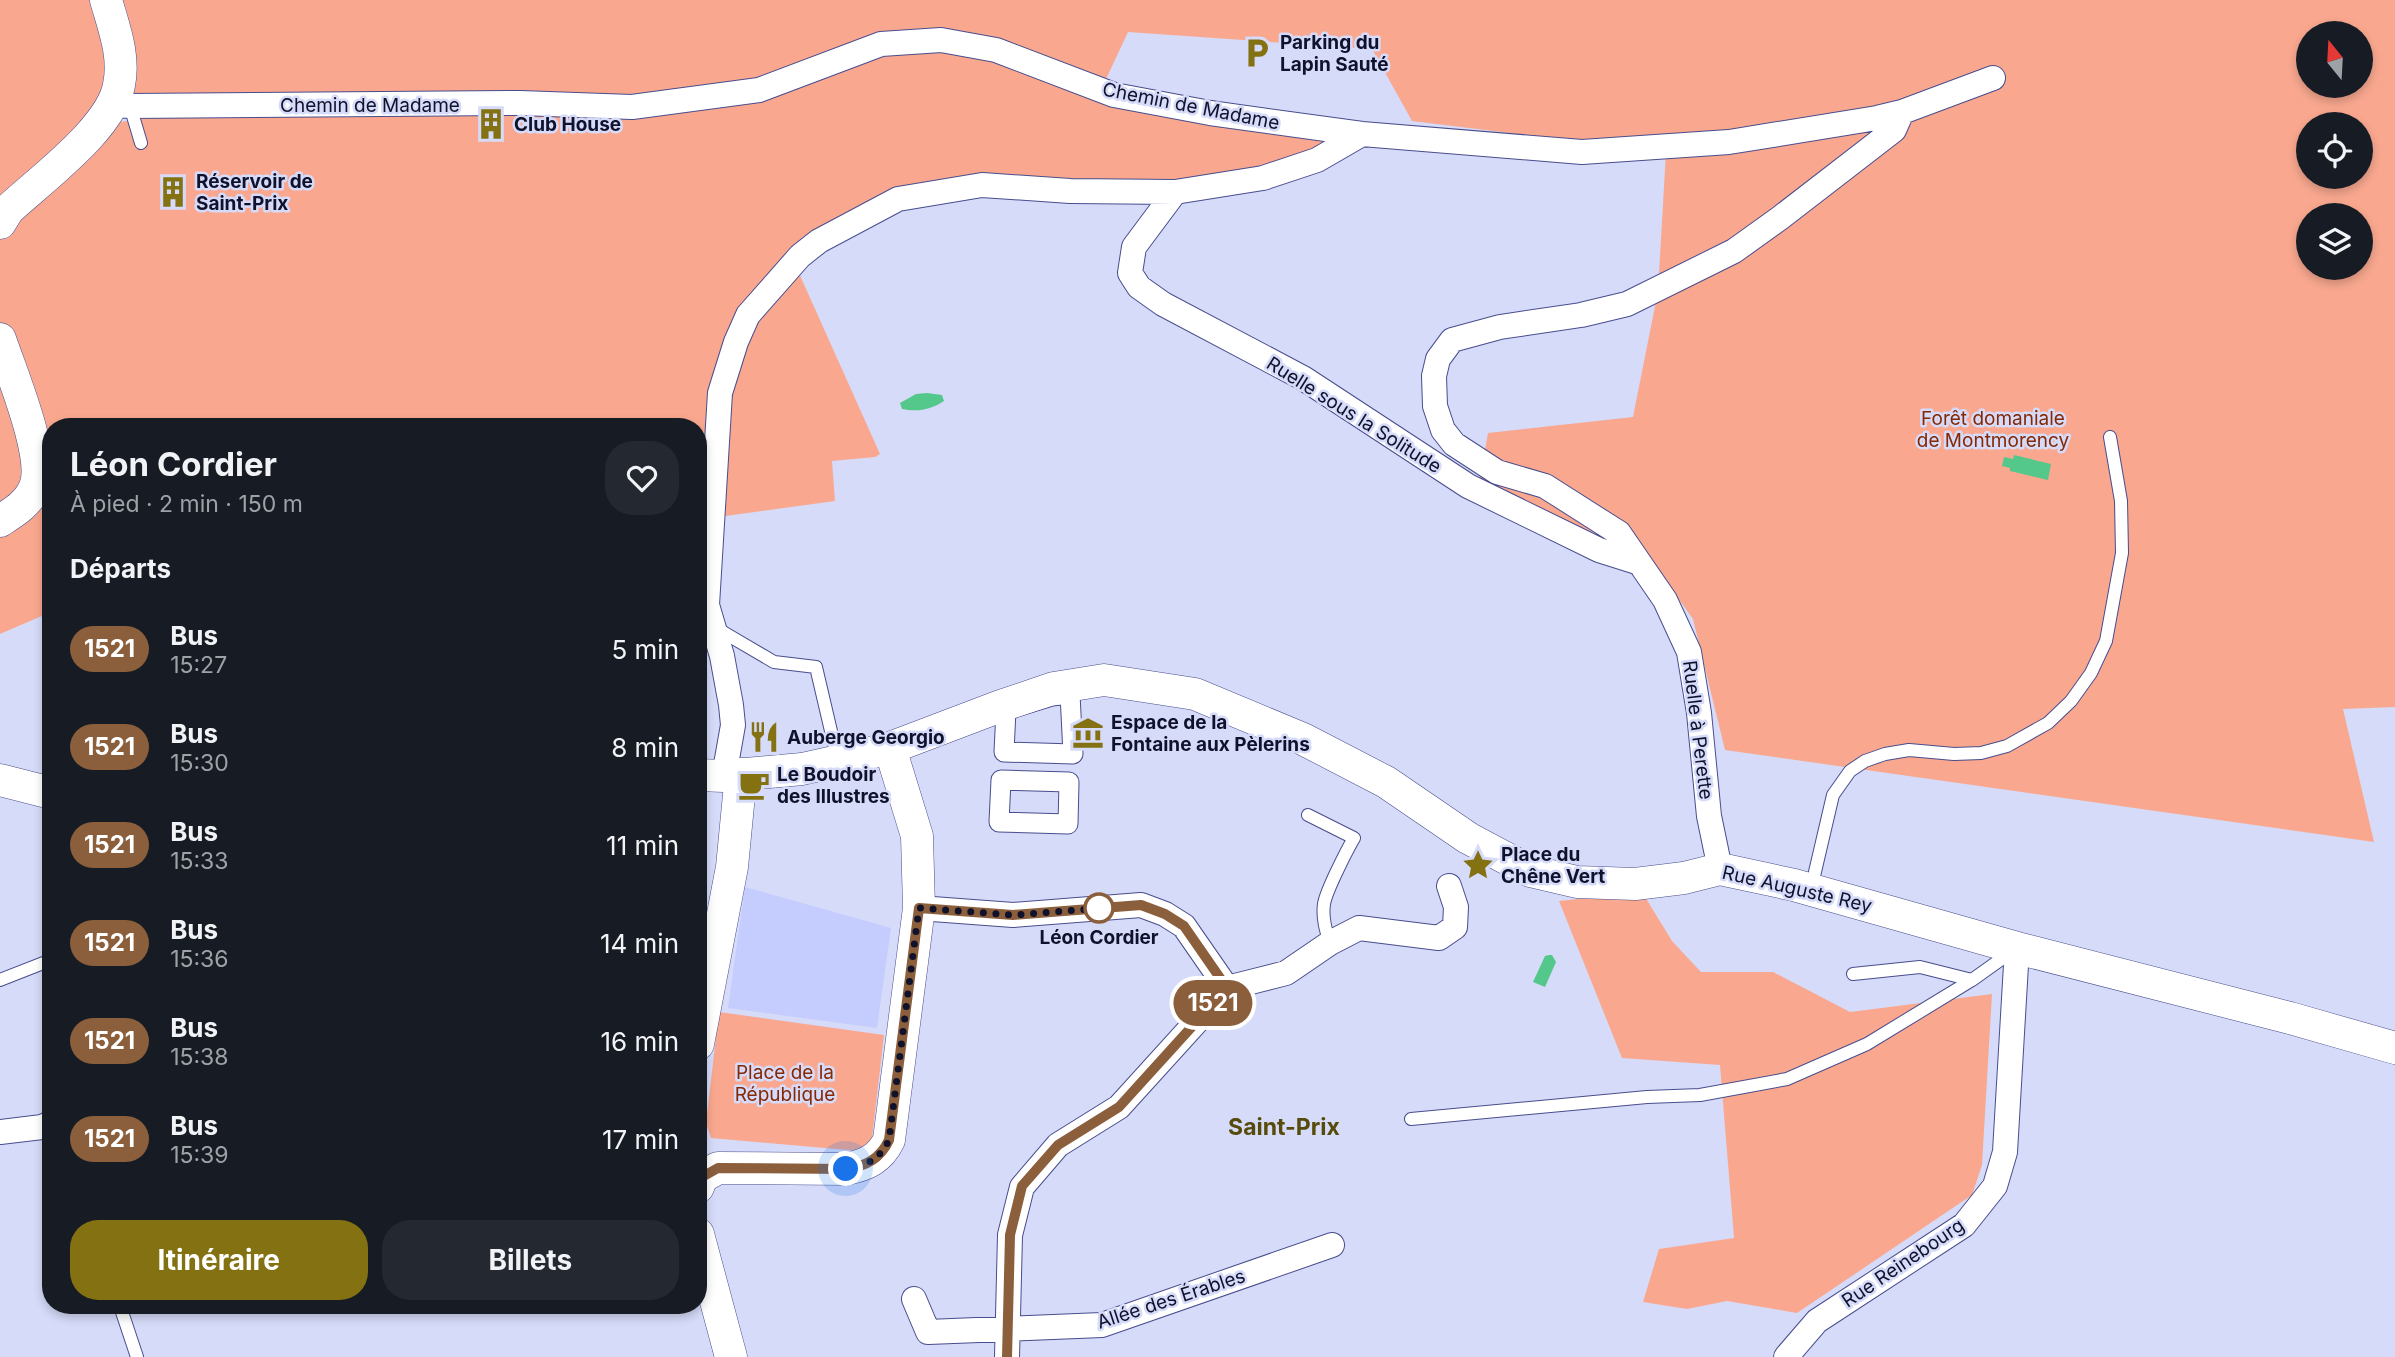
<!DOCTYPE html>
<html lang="fr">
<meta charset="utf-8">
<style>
body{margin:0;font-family:Inter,sans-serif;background:#242831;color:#f1f3f6;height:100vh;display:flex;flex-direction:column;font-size:26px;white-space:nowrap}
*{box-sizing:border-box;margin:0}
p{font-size:23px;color:#9ea1a6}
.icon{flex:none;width:38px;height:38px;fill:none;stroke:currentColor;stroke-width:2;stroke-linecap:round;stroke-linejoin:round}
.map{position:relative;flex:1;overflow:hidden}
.side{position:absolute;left:42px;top:418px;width:665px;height:896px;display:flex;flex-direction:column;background:#171b24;border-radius:28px;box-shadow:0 4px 10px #0003}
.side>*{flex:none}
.badge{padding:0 14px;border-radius:23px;font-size:24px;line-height:46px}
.needle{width:46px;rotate:342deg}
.controls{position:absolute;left:2296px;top:21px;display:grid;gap:14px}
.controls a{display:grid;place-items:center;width:77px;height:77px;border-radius:50%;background:#171b24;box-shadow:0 4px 10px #0003;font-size:35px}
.you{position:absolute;width:35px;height:35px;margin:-18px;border:5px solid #fff;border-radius:50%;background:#1a73e8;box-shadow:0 0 0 10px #1a73e833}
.map>.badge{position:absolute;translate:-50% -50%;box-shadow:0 0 0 4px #fff}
h2{padding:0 28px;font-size:26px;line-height:63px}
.round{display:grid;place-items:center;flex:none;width:74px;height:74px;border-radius:28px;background:#242831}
.headline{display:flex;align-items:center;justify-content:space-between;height:119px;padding:0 28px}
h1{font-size:33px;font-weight:700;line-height:52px}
.action{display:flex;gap:14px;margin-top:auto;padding:14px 28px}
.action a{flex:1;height:80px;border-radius:28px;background:#837112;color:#fff;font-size:28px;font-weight:700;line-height:80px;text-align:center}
.action a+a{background:#242831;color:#f1f3f6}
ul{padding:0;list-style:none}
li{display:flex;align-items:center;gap:21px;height:98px;padding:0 28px}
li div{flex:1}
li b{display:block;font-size:26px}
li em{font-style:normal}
li .badge{min-width:77px;font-weight:700;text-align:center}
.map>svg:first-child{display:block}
.built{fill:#c5cdfe}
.green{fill:#f9a88f;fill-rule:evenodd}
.water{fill:#54c78b}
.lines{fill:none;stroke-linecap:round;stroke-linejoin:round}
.service-casing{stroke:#484d8d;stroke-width:14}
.pedestrian-casing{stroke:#484d8d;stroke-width:21}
.minor-casing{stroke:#484d8d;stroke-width:26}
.tertiary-casing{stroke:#484d8d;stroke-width:33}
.service{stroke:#fff;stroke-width:12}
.pedestrian{stroke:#fff;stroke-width:19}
.minor{stroke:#fff;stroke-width:24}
.tertiary{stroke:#fff;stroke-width:32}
.line-casing{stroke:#fff;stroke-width:16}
.line{stroke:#8b5e3c;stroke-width:10}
.walk{stroke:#10122c;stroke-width:7;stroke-dasharray:0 12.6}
.stop-dot{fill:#fff;stroke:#8b5e3c;stroke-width:3.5}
.labels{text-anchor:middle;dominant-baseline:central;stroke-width:5;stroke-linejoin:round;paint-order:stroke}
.poi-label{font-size:19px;font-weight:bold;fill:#10122c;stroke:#d6dbf9;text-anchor:start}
.street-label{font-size:19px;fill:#10122c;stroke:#d6dbf9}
.park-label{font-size:19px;fill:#852804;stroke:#d6dbf9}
.stop-label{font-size:19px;font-weight:bold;fill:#10122c;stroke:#d6dbf9}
.quarter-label{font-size:23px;font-weight:bold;fill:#574b0b;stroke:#d6dbf9}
</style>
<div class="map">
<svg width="2395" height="1357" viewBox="0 0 2395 1357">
<rect width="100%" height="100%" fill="#d6dbf9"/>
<path class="built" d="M745 887 891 928 877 1028 728 1008Z"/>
<path class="green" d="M0 0H2395V707L2343 709 2374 842 1725 750 1693 619 1647 555 1479 484 1488 433 1633 417 1658 291 1666 152 1412 121 1372 49 1128 32 1100 92 1362 134 1263 178 898 199 819 241 737 324 707 480H698V427H51V612L0 634ZM2308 33H2361V86H2308ZM112 105 180 114 119 122ZM2308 124H2361V177H2308ZM2308 215H2361V268H2308Z
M798 271 880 454 875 457 832 461 835 501 718 517 737 347Z
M1642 892 1672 941 1701 972H1773L1850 1012 1992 994 1982 1165 1972 1195 1797 1313 1727 1301 1687 1309 1643 1302 1659 1249 1734 1238 1720 1065 1622 1058 1559 901Z
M719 1012 884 1035 872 1138 859 1151 711 1138 706 1123Z"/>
<path class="water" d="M927 393 942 395 944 401C930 410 918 412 902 409L900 403 916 394Z
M2014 455 2051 464 2048 480 2010 471V468L2002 466 2004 457 2013 459Z
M1549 955H1552L1556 962 1545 987 1533 982 1545 956Z"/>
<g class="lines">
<defs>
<path id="service" d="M130 106 141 143
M716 628 774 662 816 667 838 761
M1308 815 1354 838C1347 850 1326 891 1324 904 1322 918 1326 931 1330 943
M1811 889 1833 795 1850 771 1865 761 1885 754 1909 750 1954 754 1981 753 2007 746 2048 723 2071 701 2091 673 2106 641 2122 553 2121 501 2110 437
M1853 974 1920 967 1972 980
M0 980 51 960
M1411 1119 1647 1097 1700 1095 1787 1079 1867 1044 1972 980 2014 950
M120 1306 137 1357"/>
<path id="pedestrian" d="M1070 694 1073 754 1004 752 1006 710 1052 696Z
M1001 780 1069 782 1068 824 999 822Z"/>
<path id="minor" d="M112 105 130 106 520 103 632 107 759 90 881 44 941 40 996 50 1114 95 1210 113 1362 134 1582 152 1729 142 1877 118 1902 112 1993 78
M1175 192 1134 247 1130 273 1139 287 1163 304 1303 378 1468 486 1599 550 1637 562
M724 776 733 725 731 705 722 656 707 605 720 393 736 342 748 315 800 256 819 241 898 199 982 185 1070 191 1175 192 1263 178 1317 160 1362 134
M1720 869 1709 816 1699 713 1689 652 1665 600 1619 533 1545 486 1497 472 1454 444 1443 430 1435 406 1434 376 1438 359 1452 340 1500 327 1581 315 1627 304 1734 251 1780 218 1894 130 1902 112
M919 908 1013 915 1141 905 1165 914 1184 926 1227 988
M0 1132 42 1127 51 1123
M914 1299 928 1332 1102 1325 1332 1245
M1007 1357 1010 1235 1022 1187 1058 1145 1119 1107 1227 988 1286 973 1330 943 1359 928 1439 938 1455 927 1456 907 1449 886
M1786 1357 1817 1321 1964 1225 1995 1186 2005 1152 2017 948"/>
<path id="tertiary" d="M0 223 8 210C40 180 112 128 119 85 125 56 114 28 106 0
M0 339C11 372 47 457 35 487 29 503 14 512 0 521
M698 775 724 776 802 769 838 761 890 748 998 707 1054 688 1104 680 1195 694 1303 739 1386 782 1468 838 1530 871 1577 882 1635 884 1684 878 1720 869 1794 885 2017 948 2290 1018 2395 1048
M0 780 51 793
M698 1044 732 867 741 774
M698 1187 702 1177 718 1168 846 1169C866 1165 880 1159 889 1140L919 908 917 836 890 748
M698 1234 731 1357"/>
</defs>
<use href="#service" class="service-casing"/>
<use href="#pedestrian" class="pedestrian-casing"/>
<use href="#minor" class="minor-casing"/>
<use href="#tertiary" class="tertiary-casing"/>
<use href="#service" class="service"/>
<use href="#pedestrian" class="pedestrian"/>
<use href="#minor" class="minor"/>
<use href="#tertiary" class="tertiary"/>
</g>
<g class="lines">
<defs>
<path id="line" d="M698 1187 702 1177 718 1168 846 1169C866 1166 880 1159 889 1140L919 908 1013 915 1141 905 1165 914 1184 926 1227 988 1119 1107 1058 1145 1022 1186 1010 1235 1007 1357"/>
</defs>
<use href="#line" class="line-casing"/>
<use href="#line" class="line"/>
<path class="walk" d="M846 1169C866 1166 880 1159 889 1140L919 908 1013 915 1105 908H1099"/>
</g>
<defs>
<symbol id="parking-bare" viewBox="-9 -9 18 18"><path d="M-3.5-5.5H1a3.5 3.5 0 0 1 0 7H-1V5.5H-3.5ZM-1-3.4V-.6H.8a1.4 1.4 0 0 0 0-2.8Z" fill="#837112" stroke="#d6dbf9" stroke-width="2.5" paint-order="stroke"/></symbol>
<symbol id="building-bare" viewBox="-9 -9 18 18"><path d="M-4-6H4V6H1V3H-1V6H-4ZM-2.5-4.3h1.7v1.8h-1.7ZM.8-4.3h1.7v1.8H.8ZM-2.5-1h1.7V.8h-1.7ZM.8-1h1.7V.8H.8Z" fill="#837112" stroke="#d6dbf9" stroke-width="2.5" paint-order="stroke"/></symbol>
<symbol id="museum-bare" viewBox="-9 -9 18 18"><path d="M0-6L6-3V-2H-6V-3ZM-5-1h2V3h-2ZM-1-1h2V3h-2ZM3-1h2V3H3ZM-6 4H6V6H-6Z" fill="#837112" stroke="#d6dbf9" stroke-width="2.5" paint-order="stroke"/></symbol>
<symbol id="restaurant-bare" viewBox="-9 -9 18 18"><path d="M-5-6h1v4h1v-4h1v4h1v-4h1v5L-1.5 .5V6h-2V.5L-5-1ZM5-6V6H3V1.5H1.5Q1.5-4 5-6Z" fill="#837112" stroke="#d6dbf9" stroke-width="2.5" paint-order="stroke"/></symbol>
<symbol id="cafe-bare" viewBox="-9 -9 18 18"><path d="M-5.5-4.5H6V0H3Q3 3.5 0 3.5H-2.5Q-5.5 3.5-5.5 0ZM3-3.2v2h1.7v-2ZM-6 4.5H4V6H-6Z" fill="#837112" stroke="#d6dbf9" stroke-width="2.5" paint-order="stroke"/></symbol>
<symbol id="sight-bare" viewBox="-9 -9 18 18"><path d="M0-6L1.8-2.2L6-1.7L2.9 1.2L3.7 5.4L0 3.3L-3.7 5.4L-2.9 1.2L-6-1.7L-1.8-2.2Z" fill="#837112" stroke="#d6dbf9" stroke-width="2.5" paint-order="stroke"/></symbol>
</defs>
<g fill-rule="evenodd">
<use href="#parking-bare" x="1235" y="31" width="44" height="44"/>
<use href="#building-bare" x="469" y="102" width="44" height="44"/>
<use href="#building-bare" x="151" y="170" width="44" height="44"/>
<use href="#museum-bare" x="1066" y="711" width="44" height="44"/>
<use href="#restaurant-bare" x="742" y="715" width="44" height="44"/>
<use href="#cafe-bare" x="732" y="763" width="44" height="44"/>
<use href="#sight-bare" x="1456" y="843" width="44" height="44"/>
</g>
<circle class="stop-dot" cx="1099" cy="908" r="14"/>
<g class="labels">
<g class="poi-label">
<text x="1280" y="42">Parking du<tspan x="1280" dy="22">Lapin Sauté</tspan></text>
<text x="514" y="124">Club House</text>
<text x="196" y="181">Réservoir de<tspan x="196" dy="22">Saint-Prix</tspan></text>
<text x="1111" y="722">Espace de la<tspan x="1111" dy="22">Fontaine aux Pèlerins</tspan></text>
<text x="787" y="737">Auberge Georgio</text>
<text x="777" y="774">Le Boudoir<tspan x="777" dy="22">des Illustres</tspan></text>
<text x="1501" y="854">Place du<tspan x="1501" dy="22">Chêne Vert</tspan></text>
</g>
<g class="street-label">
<text x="370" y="105">Chemin de Madame</text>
<text transform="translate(1191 106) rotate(11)">Chemin de Madame</text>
<text transform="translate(1354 415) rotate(32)">Ruelle sous la Solitude</text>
<text transform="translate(1698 730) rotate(83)">Ruelle à Perette</text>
<text transform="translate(1797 889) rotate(13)">Rue Auguste Rey</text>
<text transform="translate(1903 1263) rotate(-34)">Rue Reinebourg</text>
<text transform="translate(1171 1299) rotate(-18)">Allée des Érables</text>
</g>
<g class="park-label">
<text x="1993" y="418">Forêt domaniale<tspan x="1993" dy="22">de Montmorency</tspan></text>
<text x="785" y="1072">Place de la<tspan x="785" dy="22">République</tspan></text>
</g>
<g class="stop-label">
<text x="1099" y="937">Léon Cordier</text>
</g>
<g class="quarter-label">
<text x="1284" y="1127">Saint-Prix</text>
</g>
</g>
</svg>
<div class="controls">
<a><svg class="needle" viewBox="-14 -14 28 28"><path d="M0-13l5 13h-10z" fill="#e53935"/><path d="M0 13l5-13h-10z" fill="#9ea1a6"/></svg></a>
<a><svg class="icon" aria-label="locate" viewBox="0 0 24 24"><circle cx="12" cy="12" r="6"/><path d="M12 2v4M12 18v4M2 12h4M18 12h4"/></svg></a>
<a><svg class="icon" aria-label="layers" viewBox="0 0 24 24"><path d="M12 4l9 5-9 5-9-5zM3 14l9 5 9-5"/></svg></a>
</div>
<div class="you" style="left:846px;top:1169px"></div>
<b class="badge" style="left:1213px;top:1003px;background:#8b5e3c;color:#fff">1521</b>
<section class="side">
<div class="headline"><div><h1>Léon Cordier</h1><p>À pied · 2 min · 150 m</p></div><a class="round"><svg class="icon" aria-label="heart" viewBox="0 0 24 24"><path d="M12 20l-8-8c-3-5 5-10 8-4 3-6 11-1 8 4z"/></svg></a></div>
<h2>Départs</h2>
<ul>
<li><span class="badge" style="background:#8b5e3c;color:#fff">1521</span><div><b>Bus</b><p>15:27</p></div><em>5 min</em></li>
<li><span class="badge" style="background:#8b5e3c;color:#fff">1521</span><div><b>Bus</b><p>15:30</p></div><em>8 min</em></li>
<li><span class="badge" style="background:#8b5e3c;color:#fff">1521</span><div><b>Bus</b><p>15:33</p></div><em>11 min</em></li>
<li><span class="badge" style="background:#8b5e3c;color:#fff">1521</span><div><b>Bus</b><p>15:36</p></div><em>14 min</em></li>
<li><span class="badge" style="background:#8b5e3c;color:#fff">1521</span><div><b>Bus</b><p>15:38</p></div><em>16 min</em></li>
<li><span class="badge" style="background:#8b5e3c;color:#fff">1521</span><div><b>Bus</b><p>15:39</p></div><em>17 min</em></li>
</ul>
<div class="action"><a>Itinéraire</a><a>Billets</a></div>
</section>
</div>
